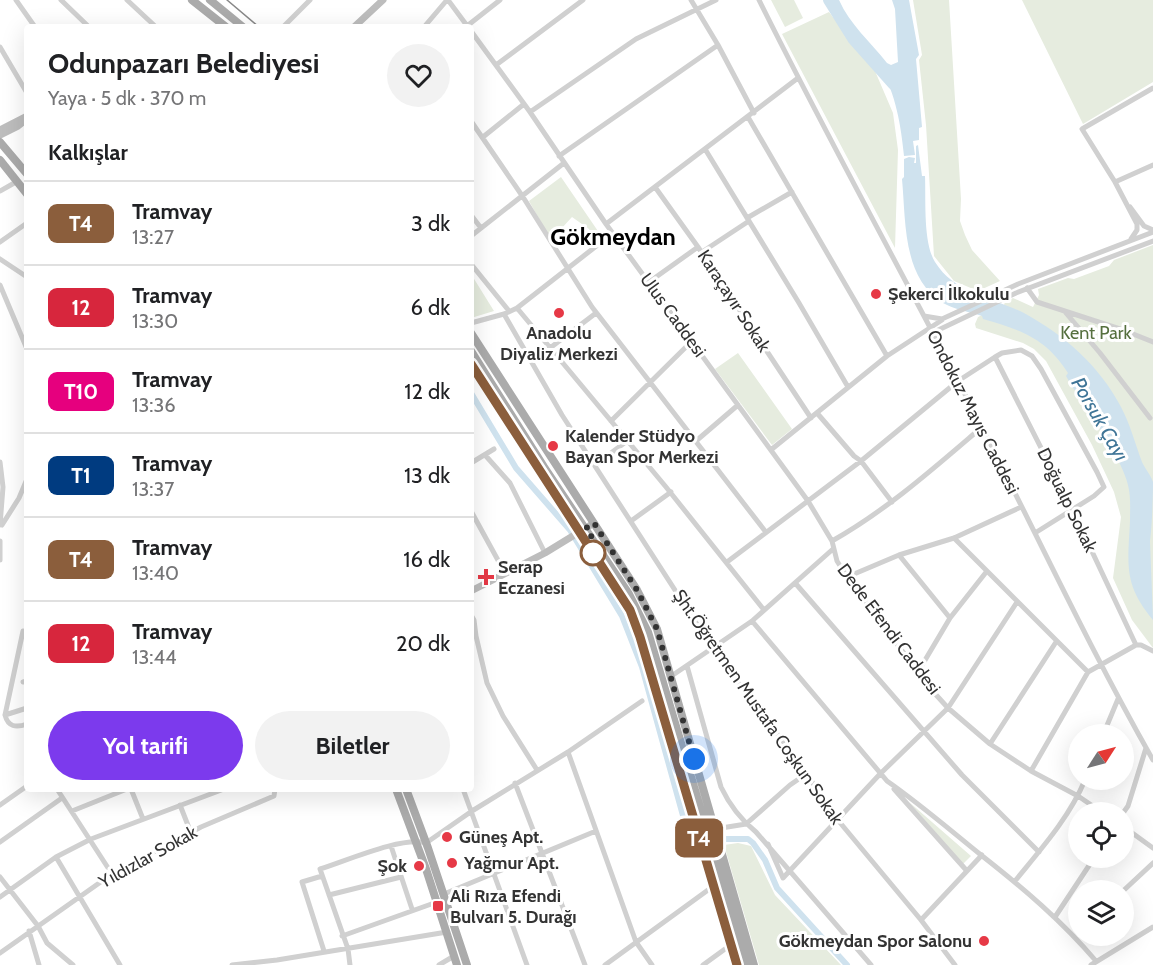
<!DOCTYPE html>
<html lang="tr">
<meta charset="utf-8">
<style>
body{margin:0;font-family:Cabin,sans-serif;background:#f2f2f2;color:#202124;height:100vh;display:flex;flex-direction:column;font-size:22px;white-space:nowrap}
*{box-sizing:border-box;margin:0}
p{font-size:20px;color:#757577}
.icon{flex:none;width:33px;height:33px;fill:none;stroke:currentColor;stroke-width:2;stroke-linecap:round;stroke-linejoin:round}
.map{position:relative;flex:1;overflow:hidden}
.side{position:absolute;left:24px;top:24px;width:450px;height:768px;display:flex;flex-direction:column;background:#fff;border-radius:6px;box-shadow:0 6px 24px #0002}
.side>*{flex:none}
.badge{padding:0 12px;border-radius:9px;font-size:21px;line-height:39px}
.needle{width:39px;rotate:54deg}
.fabs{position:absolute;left:1068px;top:724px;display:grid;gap:12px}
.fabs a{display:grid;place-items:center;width:66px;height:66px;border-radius:50%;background:#fff;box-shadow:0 6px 24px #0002;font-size:30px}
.you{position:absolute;width:30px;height:30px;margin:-15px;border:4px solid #fff;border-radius:50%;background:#1a73e8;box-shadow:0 0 0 9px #1a73e833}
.map>.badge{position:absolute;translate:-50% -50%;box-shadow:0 0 0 3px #fff}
h2{padding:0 24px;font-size:22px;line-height:54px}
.round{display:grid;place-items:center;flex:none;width:63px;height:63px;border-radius:32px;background:#f2f2f2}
.head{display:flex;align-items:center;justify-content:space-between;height:102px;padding:0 24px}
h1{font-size:28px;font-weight:700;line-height:45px}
.button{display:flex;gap:12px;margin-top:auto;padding:12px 24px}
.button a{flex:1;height:69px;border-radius:36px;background:#7c3aed;color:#fff;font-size:24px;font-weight:700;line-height:69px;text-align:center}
.button a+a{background:#f2f2f2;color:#202124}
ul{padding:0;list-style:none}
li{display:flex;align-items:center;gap:18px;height:84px;padding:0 24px;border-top:2px solid #e0e0e0}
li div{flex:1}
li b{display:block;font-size:22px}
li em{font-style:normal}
li .badge{min-width:66px;font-weight:700;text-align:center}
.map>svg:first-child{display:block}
.green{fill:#e6ecdf}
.water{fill:#cfe2ee}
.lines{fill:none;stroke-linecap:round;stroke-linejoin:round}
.canal{stroke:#cfe2ee;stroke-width:6}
.river{stroke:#cfe2ee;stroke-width:10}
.street{stroke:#d0d0d0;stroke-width:5}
.secondary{stroke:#bdbdbd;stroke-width:7}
.primary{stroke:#ababab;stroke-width:8}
.tram{stroke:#888;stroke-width:1.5}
.line-casing{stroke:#fff;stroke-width:14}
.line{stroke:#8b5e3c;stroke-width:9}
.walk{stroke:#333;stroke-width:6;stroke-dasharray:0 10.8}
.poi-dot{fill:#e63946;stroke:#fff;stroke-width:2}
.stop-dot{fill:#fff;stroke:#8b5e3c;stroke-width:3}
.labels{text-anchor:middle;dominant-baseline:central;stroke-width:6;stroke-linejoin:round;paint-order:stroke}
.poi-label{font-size:18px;font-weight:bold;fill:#333;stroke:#fff;text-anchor:start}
.street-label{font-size:18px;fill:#333;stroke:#fff}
.park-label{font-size:18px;fill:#56703f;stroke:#fff}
.water-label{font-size:20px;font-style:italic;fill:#3f7597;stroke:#fff}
.district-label{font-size:24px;font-weight:bold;fill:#000;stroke:#fff}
</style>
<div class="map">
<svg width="1153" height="965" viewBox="0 0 1153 965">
<rect width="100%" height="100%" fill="#fff"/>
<path class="green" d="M771 0H794L803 18 785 27Z
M913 0H949L961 199 960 221 965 235 972 250 1000 281 978 291 954 281 934 256 926 125 919 60 922 55Z
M1022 0H1153V82L1083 124Z
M829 12 875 71 893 113 898 150 895 248 782 34Z
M561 177 602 237 594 242 589 229 572 217 551 240 529 201Z
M1153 245V648L1132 620 1113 578 1121 517 1114 492 1092 445 1046 361 1034 349 1023 343 976 328 975 324 978 317 1004 305 1005 302 1013 298 1033 307 1039 295 1038 289 1068 278 1074 279 1109 266 1114 260Z
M471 274 494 311 471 318Z
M738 353 792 429 772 445 715 369Z
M909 802 971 856 963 864Z
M738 843 751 846 775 895 841 965H759L724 845Z"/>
<path class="water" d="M831 0H839C850 25 870 41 887 63L891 65 898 62 895 9 892 0H909L919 55 916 59 922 127 919 128V140L913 141 915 155 904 156C901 126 896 94 880 67 872 55 861 47 852 36 842 25 837 13 831 0Z
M918 145 922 176H925C926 199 923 243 935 262 955 294 992 297 1024 313 1064 335 1099 365 1121 407 1130 424 1135 443 1142 462 1145 469 1151 475 1153 482 1153 496 1152 527 1150 541L1153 620C1123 584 1128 565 1130 521 1130 509 1131 497 1128 485 1123 462 1095 422 1083 400L1073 388 1066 376 1068 373C1046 338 1021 330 983 319L982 316C970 312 953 309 943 303 902 278 906 220 902 179L904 177V159L909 157 915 158 914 163H916V146Z"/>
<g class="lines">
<path class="canal" d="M471 393 516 468 570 530 622 616 642 667 682 812 686 825 693 832
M723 839H748L753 843 765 860 777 888 847 965"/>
<path class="river" d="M828 0 853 40 893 85"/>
<path class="street" d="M16 0 35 27
M61 0 89 27
M127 0 156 27
M448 0 468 27
M691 0 718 45 754 113
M759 0C827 137 901 270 971 406 1032 524 1087 644 1153 760
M467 26 500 0
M283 27 310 0
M424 27 447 0
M471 31 530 112 606 224 808 501 832 541 837 561 844 572 928 686 948 708 990 744 1031 771 1078 796 1103 813
M0 47 27 93
M496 65 583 0
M530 112 636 39 716 0
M748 117 887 356
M471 121 523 197 592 307 765 531
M483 137 524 104
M705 149 799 303 848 387
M559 156 718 45
M1115 182 1153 165
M655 187 698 247 811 418
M0 191 16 182
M1130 207 1144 226 1153 230
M471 215 481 228
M747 218 792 192
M606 224 798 78
M471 236 564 163
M1131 239 1137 230V224L1115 182 1082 129 1153 88
M0 242 27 223
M702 252 749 221
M0 259 27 277
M471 264 509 311
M649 282 698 247
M0 285 27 349
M1027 288 1037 302 1123 330 1153 342
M517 308 666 487 764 610
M1066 313 1100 353 1150 418
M504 314 562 415 713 649 802 767 837 819 921 920 955 965
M924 316 942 319 1018 284 1153 232
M471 323 504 314 517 308 613 233
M932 333 1016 293 1153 241
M550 348 596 313
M995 357 1072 509 1136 645
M817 413 854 456 861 461 892 502
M611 421 692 341
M696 441 738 405
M772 449 887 356 942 320
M485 455 510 483 545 553
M0 462 3 487 0 525
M471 463 494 449
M595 465 627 441
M471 511 505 573
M631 521 671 492
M2 525 19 498 27 479
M954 538 1088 672
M0 541V560
M832 541C887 510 934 468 982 427
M899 555 950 618
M727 562 861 461 958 381 995 357 1002 353 1021 350 1032 356 1041 369 1097 472 1104 487 1094 496 1035 533
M847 577 899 555 954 538 1021 507
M796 584 962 775 1039 852
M471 615 474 620 476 636 471 630
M752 621 887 781C920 804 950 830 981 855 1023 888 1062 921 1096 961
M23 631 5 715C8 727 16 728 27 724
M476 636 487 683 503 716 537 770
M687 666 721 787C730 806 740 819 756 832L871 965
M918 672 950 618 987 571
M670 677 752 621 833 549
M23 682 27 681
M5 715 27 708
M1103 735 1118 699
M990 744 1056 642
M568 752 636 942 652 965
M1031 771 1088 672 1136 645H1141L1153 651
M515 783 585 965
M57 789 112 874
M131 789 143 819
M463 789 527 965
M894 789 967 871
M0 805 27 786
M180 805 191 833
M72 811 127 789
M1123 813 1128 806 1146 748
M1124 827 1153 848
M715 829 746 824 790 785 806 774
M0 842 62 798
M768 844 783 878 880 774 948 708 1017 602
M391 846 412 909
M56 857 120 965
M322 876 302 882 324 951
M0 877 38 926 47 943 73 965
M1015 881C1041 849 1069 818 1085 780
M1123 891 1153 863
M444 894 596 831
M329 895 401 877
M0 897 56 857 91 839 224 789
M1055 917 1094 858
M921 920 982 855
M29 931 39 965
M342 936 437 902
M0 953 112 874 201 827 274 796 275 789
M232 965 277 960 447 932
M350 965 348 949 320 869C346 861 402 836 426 843L472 811 568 752 642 701
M439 965 454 956
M605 965 708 890
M703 965 725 949
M1091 965 1153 927"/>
<path class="secondary" d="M354 27 383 0
M0 130 25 117
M0 135 18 126 27 119
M471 591 545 553 594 523"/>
<path class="primary" d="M192 0 226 27
M210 0 243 27
M0 142 27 174
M0 160 27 194
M471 333 637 590 657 629 754 965
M471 351 544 467 629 594 648 632 747 965
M396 789 426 869 457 965
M406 789 428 848 467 965"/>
<path class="tram" d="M227 0 259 27
M471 359 559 497 624 593 637 621 740 965"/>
</g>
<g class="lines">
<defs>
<path id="line" d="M471 364 630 610 640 637 737 965"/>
</defs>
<use href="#line" class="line-casing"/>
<use href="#line" class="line"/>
<path class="walk" d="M593 553 603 555 586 528 594 523 637 590 657 629 694 759"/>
</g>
<g class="poi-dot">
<circle cx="876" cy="294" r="6"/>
<circle cx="559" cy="313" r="6"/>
<circle cx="553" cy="446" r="6"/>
<path d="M483 568h6v6h6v6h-6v6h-6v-6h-6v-6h6z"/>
<circle cx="447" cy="837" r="6"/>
<circle cx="452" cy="863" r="6"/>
<circle cx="419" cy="866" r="6"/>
<rect x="432" y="900" width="12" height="12" rx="3"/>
<circle cx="984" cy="941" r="6"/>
</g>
<circle class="stop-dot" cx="593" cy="553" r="12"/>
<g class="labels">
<g class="poi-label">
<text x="888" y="294">Şekerci İlkokulu</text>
<text x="559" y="333" text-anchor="middle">Anadolu<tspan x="559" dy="21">Diyaliz Merkezi</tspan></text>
<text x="565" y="436">Kalender Stüdyo<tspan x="565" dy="21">Bayan Spor Merkezi</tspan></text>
<text x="498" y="567">Serap<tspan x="498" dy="21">Eczanesi</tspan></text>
<text x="459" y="837">Güneş Apt.</text>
<text x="464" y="863">Yağmur Apt.</text>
<text x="407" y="866" text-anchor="end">Şok</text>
<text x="450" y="896">Ali Rıza Efendi<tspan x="450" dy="21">Bulvarı 5. Durağı</tspan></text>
<text x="972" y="941" text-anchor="end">Gökmeydan Spor Salonu</text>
</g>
<g class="street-label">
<text transform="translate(734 301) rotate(57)">Karaçayır Sokak</text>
<text transform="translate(673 315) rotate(54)">Ulus Caddesi</text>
<text transform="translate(973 412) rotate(63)">Ondokuz Mayıs Caddesi</text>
<text transform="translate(1067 500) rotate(64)">Doğualp Sokak</text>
<text transform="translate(889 629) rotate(53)">Dede Efendi Caddesi</text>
<text transform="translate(758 707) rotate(55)">Şht.Öğretmen Mustafa Coşkun Sokak</text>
<text transform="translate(148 857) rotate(-29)">Yıldızlar Sokak</text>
</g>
<g class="park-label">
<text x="1096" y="333">Kent Park</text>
</g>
<g class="water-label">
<text transform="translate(1100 419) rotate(60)">Porsuk Çayı</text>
</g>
<g class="district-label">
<text x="613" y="236">Gökmeydan</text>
</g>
</g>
</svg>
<div class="fabs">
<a><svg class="needle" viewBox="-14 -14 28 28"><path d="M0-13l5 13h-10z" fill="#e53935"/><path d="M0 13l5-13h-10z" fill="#757577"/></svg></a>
<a><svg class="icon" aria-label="locate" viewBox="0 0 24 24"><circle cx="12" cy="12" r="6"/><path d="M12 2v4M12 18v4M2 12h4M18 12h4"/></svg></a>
<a><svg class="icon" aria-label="layers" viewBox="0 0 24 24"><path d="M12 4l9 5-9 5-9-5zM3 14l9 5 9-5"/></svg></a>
</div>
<div class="you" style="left:694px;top:759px"></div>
<b class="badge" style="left:699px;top:838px;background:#8b5e3c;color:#fff">T4</b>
<section class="side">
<div class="head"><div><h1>Odunpazarı Belediyesi</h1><p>Yaya · 5 dk · 370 m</p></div><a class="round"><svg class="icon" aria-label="heart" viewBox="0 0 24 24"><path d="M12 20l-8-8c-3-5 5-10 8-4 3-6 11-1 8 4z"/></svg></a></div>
<h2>Kalkışlar</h2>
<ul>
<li><span class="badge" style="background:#8b5e3c;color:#fff">T4</span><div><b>Tramvay</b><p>13:27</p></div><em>3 dk</em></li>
<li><span class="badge" style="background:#d7263d;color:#fff">12</span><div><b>Tramvay</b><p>13:30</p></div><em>6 dk</em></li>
<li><span class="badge" style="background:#e6007e;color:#fff">T10</span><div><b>Tramvay</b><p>13:36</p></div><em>12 dk</em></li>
<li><span class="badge" style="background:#003b80;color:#fff">T1</span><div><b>Tramvay</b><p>13:37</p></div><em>13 dk</em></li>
<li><span class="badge" style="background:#8b5e3c;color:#fff">T4</span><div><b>Tramvay</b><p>13:40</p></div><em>16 dk</em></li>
<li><span class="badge" style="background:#d7263d;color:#fff">12</span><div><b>Tramvay</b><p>13:44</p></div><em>20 dk</em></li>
</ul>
<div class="button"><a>Yol tarifi</a><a>Biletler</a></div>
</section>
</div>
